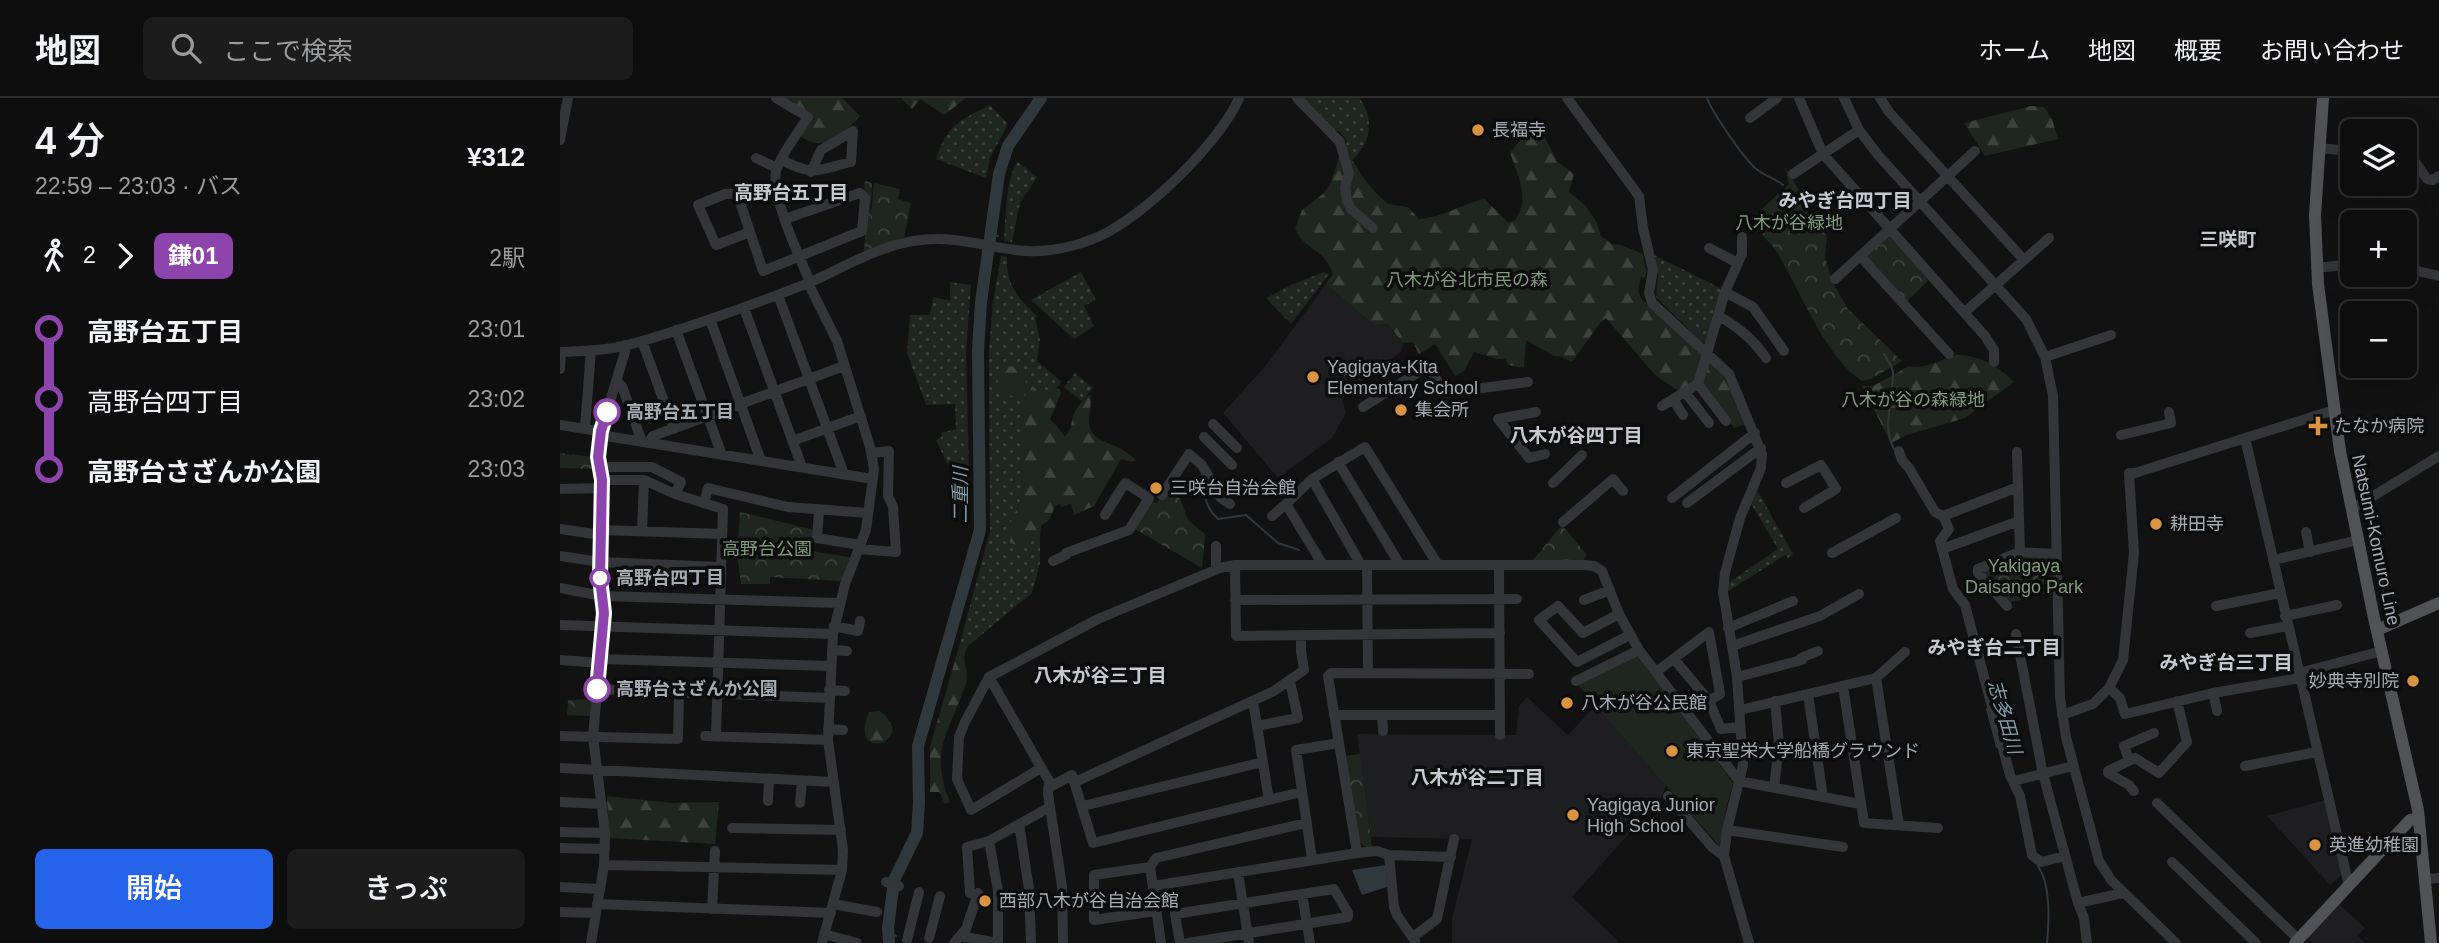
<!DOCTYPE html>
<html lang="ja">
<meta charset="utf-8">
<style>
body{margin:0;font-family:Arial,"Noto Sans JP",sans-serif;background:#1c1c1c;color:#f1f3f6;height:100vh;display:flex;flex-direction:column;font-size:26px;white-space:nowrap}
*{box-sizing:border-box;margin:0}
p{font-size:23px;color:#9b9c9e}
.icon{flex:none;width:38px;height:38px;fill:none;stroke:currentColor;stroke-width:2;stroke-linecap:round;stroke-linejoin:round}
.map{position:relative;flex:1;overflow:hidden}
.panel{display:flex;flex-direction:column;background:#0e0e0e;width:560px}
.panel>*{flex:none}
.badge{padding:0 14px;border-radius:10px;font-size:24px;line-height:46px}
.fabs{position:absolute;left:1780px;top:21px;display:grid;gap:14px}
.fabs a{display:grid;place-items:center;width:77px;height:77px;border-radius:10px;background:#0e0e0e;box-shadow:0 7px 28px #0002,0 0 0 2px #2e2e2e;font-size:35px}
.map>.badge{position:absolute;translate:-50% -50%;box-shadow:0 0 0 4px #fff}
.legs{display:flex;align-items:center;gap:10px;height:77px;padding:0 35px;font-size:23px}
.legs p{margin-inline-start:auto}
.overview{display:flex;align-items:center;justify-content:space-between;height:119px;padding:0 35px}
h1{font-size:38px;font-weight:600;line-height:52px}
.cta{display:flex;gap:14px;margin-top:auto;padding:14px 35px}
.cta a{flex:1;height:80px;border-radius:10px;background:#2563eb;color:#fff;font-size:28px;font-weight:600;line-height:80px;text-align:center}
.cta a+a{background:#1c1c1c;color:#f1f3f6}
ul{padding:0 35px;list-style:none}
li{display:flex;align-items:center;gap:24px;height:70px;font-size:26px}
li i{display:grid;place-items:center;width:10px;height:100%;margin:0 9px;background:currentColor}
li i::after{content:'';width:18px;height:18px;margin:-9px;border:5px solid;border-radius:50%;background:#0e0e0e}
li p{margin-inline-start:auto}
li:first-child i{background:linear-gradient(#0000 50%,currentColor 0)}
li:last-child i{background:linear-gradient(currentColor 50%,#0000 0)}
header{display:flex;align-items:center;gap:42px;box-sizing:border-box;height:98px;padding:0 35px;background:#0e0e0e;border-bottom:2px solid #2e2e2e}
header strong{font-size:33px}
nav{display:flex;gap:38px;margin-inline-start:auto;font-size:24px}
.search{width:490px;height:63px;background:#1c1c1c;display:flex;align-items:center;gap:18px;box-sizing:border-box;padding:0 24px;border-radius:10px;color:#9b9c9e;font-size:26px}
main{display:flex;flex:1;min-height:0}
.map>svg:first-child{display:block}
.built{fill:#1e1e20}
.grass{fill:url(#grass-dots)}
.forest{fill:url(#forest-firs)}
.park{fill:url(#park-crowns)}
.garden{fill:#1f251f}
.water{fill:#2f383c}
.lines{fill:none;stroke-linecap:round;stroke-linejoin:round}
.stream{stroke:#2f383c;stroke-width:2}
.river{stroke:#2f383c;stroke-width:12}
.minor{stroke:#343538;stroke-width:10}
.major{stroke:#505256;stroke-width:12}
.line-1-casing{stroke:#fff;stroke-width:16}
.line-1{stroke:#8e44ad;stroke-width:10}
.poi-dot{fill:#da9343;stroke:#0d0d0e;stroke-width:2.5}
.stop-1-dot{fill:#fff;stroke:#8e44ad;stroke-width:3.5}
.labels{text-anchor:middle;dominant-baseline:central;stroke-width:7;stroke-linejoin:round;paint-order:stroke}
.poi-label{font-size:18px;fill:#a5abb2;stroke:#0d0d0e;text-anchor:start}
.park-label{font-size:18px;fill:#809b7e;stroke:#0d0d0e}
.stop-label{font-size:18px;font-weight:bold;fill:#a5abb2;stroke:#0d0d0e;text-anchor:start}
.street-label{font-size:18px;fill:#a5abb2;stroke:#0d0d0e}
.neighbourhood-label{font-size:19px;font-weight:bold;fill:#c6c9cf;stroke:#0d0d0e}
.water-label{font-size:19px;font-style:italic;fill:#809ca9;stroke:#0d0d0e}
</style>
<header>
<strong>地図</strong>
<div class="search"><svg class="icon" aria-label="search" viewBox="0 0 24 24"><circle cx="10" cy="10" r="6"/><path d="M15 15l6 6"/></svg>ここで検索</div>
<nav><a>ホーム</a><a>地図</a><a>概要</a><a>お問い合わせ</a></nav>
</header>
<main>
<section class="panel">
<div class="overview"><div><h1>4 分</h1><p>22:59 – 23:03 · バス</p></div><b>¥312</b></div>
<div class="legs"><svg class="icon" aria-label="walk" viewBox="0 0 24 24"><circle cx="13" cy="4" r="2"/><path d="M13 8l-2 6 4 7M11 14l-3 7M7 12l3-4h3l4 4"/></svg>2<svg class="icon" aria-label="forward" viewBox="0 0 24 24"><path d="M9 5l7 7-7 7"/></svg><b class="badge" style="background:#8e44ad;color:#fff">鎌01</b><p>2駅</p></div>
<ul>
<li><i style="color:#8e44ad"></i><b>高野台五丁目</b><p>23:01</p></li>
<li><i style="color:#8e44ad"></i><span>高野台四丁目</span><p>23:02</p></li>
<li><i style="color:#8e44ad"></i><b>高野台さざんか公園</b><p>23:03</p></li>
</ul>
<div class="cta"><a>開始</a><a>きっぷ</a></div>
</section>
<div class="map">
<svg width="1879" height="845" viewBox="0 0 1879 845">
<defs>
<pattern id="grass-dots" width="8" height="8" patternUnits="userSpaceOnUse" patternTransform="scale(1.75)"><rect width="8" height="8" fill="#1f251f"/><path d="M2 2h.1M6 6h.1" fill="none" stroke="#3d423d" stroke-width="1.8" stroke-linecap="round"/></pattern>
<pattern id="forest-firs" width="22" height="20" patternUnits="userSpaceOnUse" patternTransform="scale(1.75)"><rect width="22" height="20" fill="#1f251f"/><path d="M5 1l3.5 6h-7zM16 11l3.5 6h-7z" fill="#3d423d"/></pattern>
<pattern id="park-crowns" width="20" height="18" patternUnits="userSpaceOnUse" patternTransform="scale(1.75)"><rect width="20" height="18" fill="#1f251f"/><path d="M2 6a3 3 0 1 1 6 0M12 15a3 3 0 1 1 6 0" fill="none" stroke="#3d423d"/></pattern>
</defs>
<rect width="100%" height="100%" fill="#121213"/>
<path class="built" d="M766 186 814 227 828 226 843 245 842 253 782 299 786 315 772 340 718 380 663 315 707 266Z
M967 599 1008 637 1036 607 1107 684 1101 700 1012 799 1058 843 1056 845H892V820L912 741 811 739 797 636 956 637 959 608Z
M1765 702 1783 776 1770 787 1707 718Z
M1779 806 1805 830 1797 838 1805 845H1753L1746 839Z"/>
<path class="grass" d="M740 0H799C815 19 811 46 792 62L785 50 787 43 779 33H773Z
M430 7 448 26 430 60 426 80 376 61C387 27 400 22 430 7Z
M457 63 477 79 460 105 452 144 444 143C446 118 445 86 457 63Z
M1094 157 1164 192 1148 242 1143 245 1096 199 1098 178Z
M441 158 447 159C446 188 458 200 478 219H475L480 242 477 263 502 284 490 296 473 289 461 358 463 397 455 414 463 447 480 440V465L472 495 408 548 400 545 430 433 429 253 433 204Z
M521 174 536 202 524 208 534 228 514 241 471 202Z
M764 174 769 176 731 226 706 200 731 187Z
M390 184 411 187 406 254 410 414 376 342 382 339 381 335 396 331 395 306 366 307 347 255 350 217H370L373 199 390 203Z
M515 275 533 290 522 303 504 289Z
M1197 392 1233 456 1228 460 1225 457 1167 494 1168 485 1218 451 1190 404Z"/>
<path class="forest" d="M224 0H282L300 18C282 37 264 56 240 38L252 17Z
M341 0H406L384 17 360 1 352 11Z
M1471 8 1484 9 1492 21 1498 41 1425 58 1404 25Z
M973 25H977L998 64 1014 76 1009 94 1026 108 1037 125 1041 138 1052 146 1061 147 1083 156 1085 170 1087 172 1085 180 1081 179 1078 192 1081 201 1163 276 1187 326 1174 330 1142 287 1120 294 1095 277 1046 220 1040 225 1012 264 999 258H994L966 242 964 270 949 267 945 261H937L914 254 904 273 895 278 875 246 859 256 853 244 843 245 828 226 814 227 766 186 773 176C765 151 746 153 735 131L742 112 764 95 771 84 779 59 785 50 802 78 815 94 828 106 848 109 859 121C881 120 902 106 924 101L948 124 954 123C971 103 958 77 950 55Z
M1397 257C1419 257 1439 268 1454 284L1405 320 1347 337 1331 345 1302 288H1313L1349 268C1365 272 1382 261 1397 257Z
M448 268 464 270C470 282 465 291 455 298 437 297 435 288 440 273Z
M473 289 490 296 496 290 500 291 501 295 490 322 496 327 505 339C513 329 510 326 514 316 517 308 524 301 530 296 532 306 529 314 529 324 530 341 545 343 557 349 564 352 570 357 576 362L572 364 561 361 534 408 514 417 511 406 502 409 500 406 495 408 489 422 481 428 480 440C469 445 462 450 450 445L447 432 463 397 461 358 464 298Z
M400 545 408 548C399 563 410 571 406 585 391 632 368 651 390 704L385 706 379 694H370V649Z
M320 613C360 644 287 667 309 614Z
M47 698 112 705 159 704 155 746 49 740Z"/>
<path class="park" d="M1225 69 1267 138 1265 160 1273 185 1288 211 1342 263 1311 281 1302 283C1265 259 1241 194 1218 156 1211 144 1198 134 1189 123L1229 86Z
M305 83 312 85 310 127 314 85 340 91 338 101 351 105 344 139 304 153 308 97 304 93Z
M1327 136 1371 180 1346 204 1305 160Z
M0 355 34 359 37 371 0 370Z
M613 381 628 422 645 436 642 470 575 431 590 404 597 405Z
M180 414 254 432 252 453 294 460 281 483 210 479V486H181L177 455Z
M1002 427 1027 457 1024 462H973Z
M1462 457 1493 460 1494 492 1491 494 1448 505 1421 472Z
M32 601 30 618 7 617 8 602Z
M800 656 812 749 807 750 800 745 785 658Z"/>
<path class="garden" d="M1073 558 1078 559 1126 620 1173 685 1166 711 1160 749 1017 586Z"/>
<path class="water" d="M826 767 827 789 802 797 792 772Z"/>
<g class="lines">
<path class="stream" d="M1147 0C1152 14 1187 66 1199 73 1207 79 1215 80 1223 87
M431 137 438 138
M1324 256C1327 262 1333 268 1333 275 1334 300 1321 328 1334 351
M642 377C644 394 644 409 658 421L686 417 718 445 739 452
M1427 611 1437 649
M1478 768C1491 787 1489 822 1487 845
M328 834 336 838"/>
<path class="river" d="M329 845 328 830 334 782 357 735 359 705 358 648 420 432 418 253 421 204 439 76 448 48 481 0"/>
<path class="minor" d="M216 0 248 19C238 35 224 52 217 70 208 93 240 160 250 184
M737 0 780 44 789 76 785 89 787 103 791 111 813 130
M1007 0 1079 98 1083 130 1093 172 1089 195 1092 205 1169 276 1202 356 1201 370 1180 420 1165 475 1163 494 1177 579 1183 667 1167 732 1164 758 1189 845
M1239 0 1263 56 1425 238 1434 252V264
M1284 0 1299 32 1318 57 1466 221 1485 259 1493 298 1500 600 1506 639 1539 763 1551 782 1616 845
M1320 0 1329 14 1464 162
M1190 20 1217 0
M0 42 8 0
M1759 50 1792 53
M1844 58H1851L1867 81 1873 82 1879 78
M196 60 217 70
M222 62C254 79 257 72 291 64L293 33 261 52 251 74
M1233 76 1299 32
M177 95 203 173 302 133 305 100 300 95 225 121
M190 134 156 147 138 107 165 96 216 93
M1149 150 1178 165
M1300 158 1389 256
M1756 170 1792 166
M1844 170 1879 178
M1275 181 1415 53
M248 185 277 243 310 349 314 371 306 432 285 486 273 536 268 642 283 752 282 772 262 845
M1165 194 1193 209 1224 253
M218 197 284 376
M184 210 242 369
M1405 214 1489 140
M1159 218C1179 230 1193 241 1206 260
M150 221 201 363
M116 232 162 357
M82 243 114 331
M0 254C18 253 35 253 53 250 82 245 111 234 139 225 176 212 212 200 248 185 285 169 321 146 361 142 395 138 423 148 455 152 484 156 512 150 538 139 582 120 660 45 679 0
M1485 259 1551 237
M0 271 1 254
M56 283 62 288 82 344
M1138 286 1166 323
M1125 294 1149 325
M1113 301 1123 317
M1102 308 1138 286 1165 194 1182 156V139
M803 309 868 268 885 295 968 284
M976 314 938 321 969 360 985 356
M653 326 677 350
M0 327 32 332
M25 330 31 252
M40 337 313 381
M1561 337 1611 325 1609 314
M644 339 672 367
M1685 340 1789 788
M232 343 301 318
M88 345 93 338 284 268
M1339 353 1342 362 1349 370 1375 414 1383 418 1389 431 1380 443 1393 491 1405 507 1450 677 1460 698 1472 757 1481 764 1505 758
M1457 354 1460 454
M778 364 840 467
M41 369H92L121 384 115 396
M752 381 726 406 763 467
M42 382H84L115 396 163 411 156 638
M993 385 1022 357
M1226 385 1261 367 1276 391 1244 410
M0 391 42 390
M602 397 629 356 642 367 661 400 670 406
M1112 400 1195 335
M144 405 148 390 228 409 308 415
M1127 405 1201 350
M1792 411 1879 358
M259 413 257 440 300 447
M712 418 726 406
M1383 418 1458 389
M1003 424 1053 381 1063 393
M0 431 41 437
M41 432 162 436
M82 433 84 382
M1746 434 1750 454
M656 448V471
M299 451 336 454 333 409 328 398 329 353 312 355
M1382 451 1459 423
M506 455 569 432 589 400 565 385 545 417
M1272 455 1336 420
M0 458 40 464 161 469
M1714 462 1798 442
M493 463 506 457
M675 467 676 538 940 535
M801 467 752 381 805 349 878 467
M807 467 808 575
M939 467 940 637
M0 490 42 498 280 505
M675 502 957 501
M1024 502 1050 492
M1447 508 1418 475V471L1460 454 1497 456
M1656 508 1720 495
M1059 516 1023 535 998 508 979 522 1017 564 1070 537
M1725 518 1777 507
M0 527 273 536
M274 528 298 533 300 523
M1168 530 1233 503
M1690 535 1728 528
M1456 536 1483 676 1518 805 1524 820 1527 845
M1172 548 1260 518 1299 496
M272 552 287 553
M41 561 270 568
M1114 561 1149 603 1161 631 1180 629
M0 562 40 565
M1096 574 1149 534 1160 596 1149 603
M1739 575 1822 553
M429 579 489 683 488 696 502 788 503 845
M1177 579 1242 562 1241 560 1258 553
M1316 580 1339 727
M1016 583 1079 552
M1283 588 1304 725 1378 730
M1549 590 1560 600 1565 616 1653 595 1740 580
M37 591 269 600
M269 592 285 593
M1653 595 1657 613
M1248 596 1263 699
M693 603 709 702
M1180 612 1316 580 1345 554
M774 617H940
M822 617 823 633
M1502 617 1533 606 1549 590 1563 562 1574 455 1569 375H1575L1774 312
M697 628 738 620 730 584
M268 631 283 632
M0 638 118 641 119 595
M145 638 268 642
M1569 662 1564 648 1594 635
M1685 668 1757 654
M0 670 273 684
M481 670 411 712 397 681 399 639 405 624 429 579 538 521 660 470 675 467H1024L1034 468 1042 473 1059 516 1079 552 1179 683 1300 706
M1548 673 1575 660 1599 675 1627 644 1617 603
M1548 675 1569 687 1574 693
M1454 683 1513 668
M515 684 714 593 744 572 741 553V537
M488 690 512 677 533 745 741 694
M1214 690 1219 647 1215 603
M1108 698 1152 749 1164 758
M208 703 209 681
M0 704 42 706
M240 705 242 683
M1597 705 1738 841
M523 708 703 664
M459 726 469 791 471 845
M172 730 281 732
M1167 732 1283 749
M0 734 45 735
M429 743 438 793V845
M0 750 45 751
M797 755 817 753 829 757 891 759
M829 757 834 809 837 817 855 843
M752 761 736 652 779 645
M1612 764 1696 845
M44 767 282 772
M590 769 534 777V822L596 813
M678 774 689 845
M1865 781 1879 780
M326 784 339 788
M593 788 797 755 768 578 771 575 969 576
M0 789 40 791
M410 795 407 749 429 743 490 709
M742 796 750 845
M503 801H534
M1518 805 1563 795
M37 806 271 815
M273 806 317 814
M152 811 155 753
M0 814 36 815
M264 836 297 845
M400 838 437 845
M853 839 877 821 894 741
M369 840 380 798
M347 842 359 794
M31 845 44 767 45 735 33 639 44 515 40 480 42 382 38 359 41 333 65 254V247
M394 845 406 831 418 795
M601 845 590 769 596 760 746 725
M620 845 615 816 774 791 788 815V819L628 845"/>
<path class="major" d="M1763 0 1755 117 1758 186 1780 353 1814 520 1858 712 1871 845
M1817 532 1879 505
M1735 845 1850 722 1859 720"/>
</g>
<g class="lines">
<defs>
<path id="line-1" d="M37 591 44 515 40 480 42 382 38 359 41 333 47 314"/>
</defs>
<use href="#line-1" class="line-1-casing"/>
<use href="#line-1" class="line-1"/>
</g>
<g class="poi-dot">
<circle cx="918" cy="32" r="7"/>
<circle cx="753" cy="279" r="7"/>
<circle cx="841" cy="312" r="7"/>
<path d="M1754.5 317.5h7v7h7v7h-7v7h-7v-7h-7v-7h7z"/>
<circle cx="596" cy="390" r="7"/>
<circle cx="1596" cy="426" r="7"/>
<circle cx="1853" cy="583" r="7"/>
<circle cx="1007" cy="605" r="7"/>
<circle cx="1112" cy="653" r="7"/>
<circle cx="1013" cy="717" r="7"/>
<circle cx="1755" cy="747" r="7"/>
<circle cx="425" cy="803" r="7"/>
</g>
<g class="stop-1-dot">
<circle cx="47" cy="314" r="12"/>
<circle cx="40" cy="480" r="9"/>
<circle cx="37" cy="591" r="12"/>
</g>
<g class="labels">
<g class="poi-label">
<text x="932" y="32">長福寺</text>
<text x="767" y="269">Yagigaya-Kita<tspan x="767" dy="21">Elementary School</tspan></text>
<text x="855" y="312">集会所</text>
<text x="1774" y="328">たなか病院</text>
<text x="610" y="390">三咲台自治会館</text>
<text x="1610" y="426">耕田寺</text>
<text x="1839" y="583" text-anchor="end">妙典寺別院</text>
<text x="1021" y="605">八木が谷公民館</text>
<text x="1126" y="653">東京聖栄大学船橋グラウンド</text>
<text x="1027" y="707">Yagigaya Junior<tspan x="1027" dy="21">High School</tspan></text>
<text x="1769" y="747">英進幼稚園</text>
<text x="439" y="803">西部八木が谷自治会館</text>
</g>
<g class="park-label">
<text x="1229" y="125">八木が谷緑地</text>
<text x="907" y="182">八木が谷北市民の森</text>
<text x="1353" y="302">八木が谷の森緑地</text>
<text x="207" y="451">高野台公園</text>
<text x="1464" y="468">Yakigaya<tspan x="1464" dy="21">Daisango Park</tspan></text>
</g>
<g class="stop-label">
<text x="66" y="314">高野台五丁目</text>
<text x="56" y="480">高野台四丁目</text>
<text x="56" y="591">高野台さざんか公園</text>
</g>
<g class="street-label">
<text transform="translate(1816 442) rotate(78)">Natsumi-Komuro Line</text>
</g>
<g class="neighbourhood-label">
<text x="231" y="94">高野台五丁目</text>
<text x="1285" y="102">みやぎ台四丁目</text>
<text x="1668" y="141">三咲町</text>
<text x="1016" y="337">八木が谷四丁目</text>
<text x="1434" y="549">みやぎ台二丁目</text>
<text x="1666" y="564">みやぎ台三丁目</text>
<text x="540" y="577">八木が谷三丁目</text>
<text x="917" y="679">八木が谷二丁目</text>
</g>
<g class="water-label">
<text transform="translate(400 397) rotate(-90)">二重川</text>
<text transform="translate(1445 619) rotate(74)">志多田川</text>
</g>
</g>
</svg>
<div class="fabs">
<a><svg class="icon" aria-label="layers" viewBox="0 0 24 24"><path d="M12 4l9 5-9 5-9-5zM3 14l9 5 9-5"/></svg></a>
<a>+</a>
<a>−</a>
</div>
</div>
</main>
